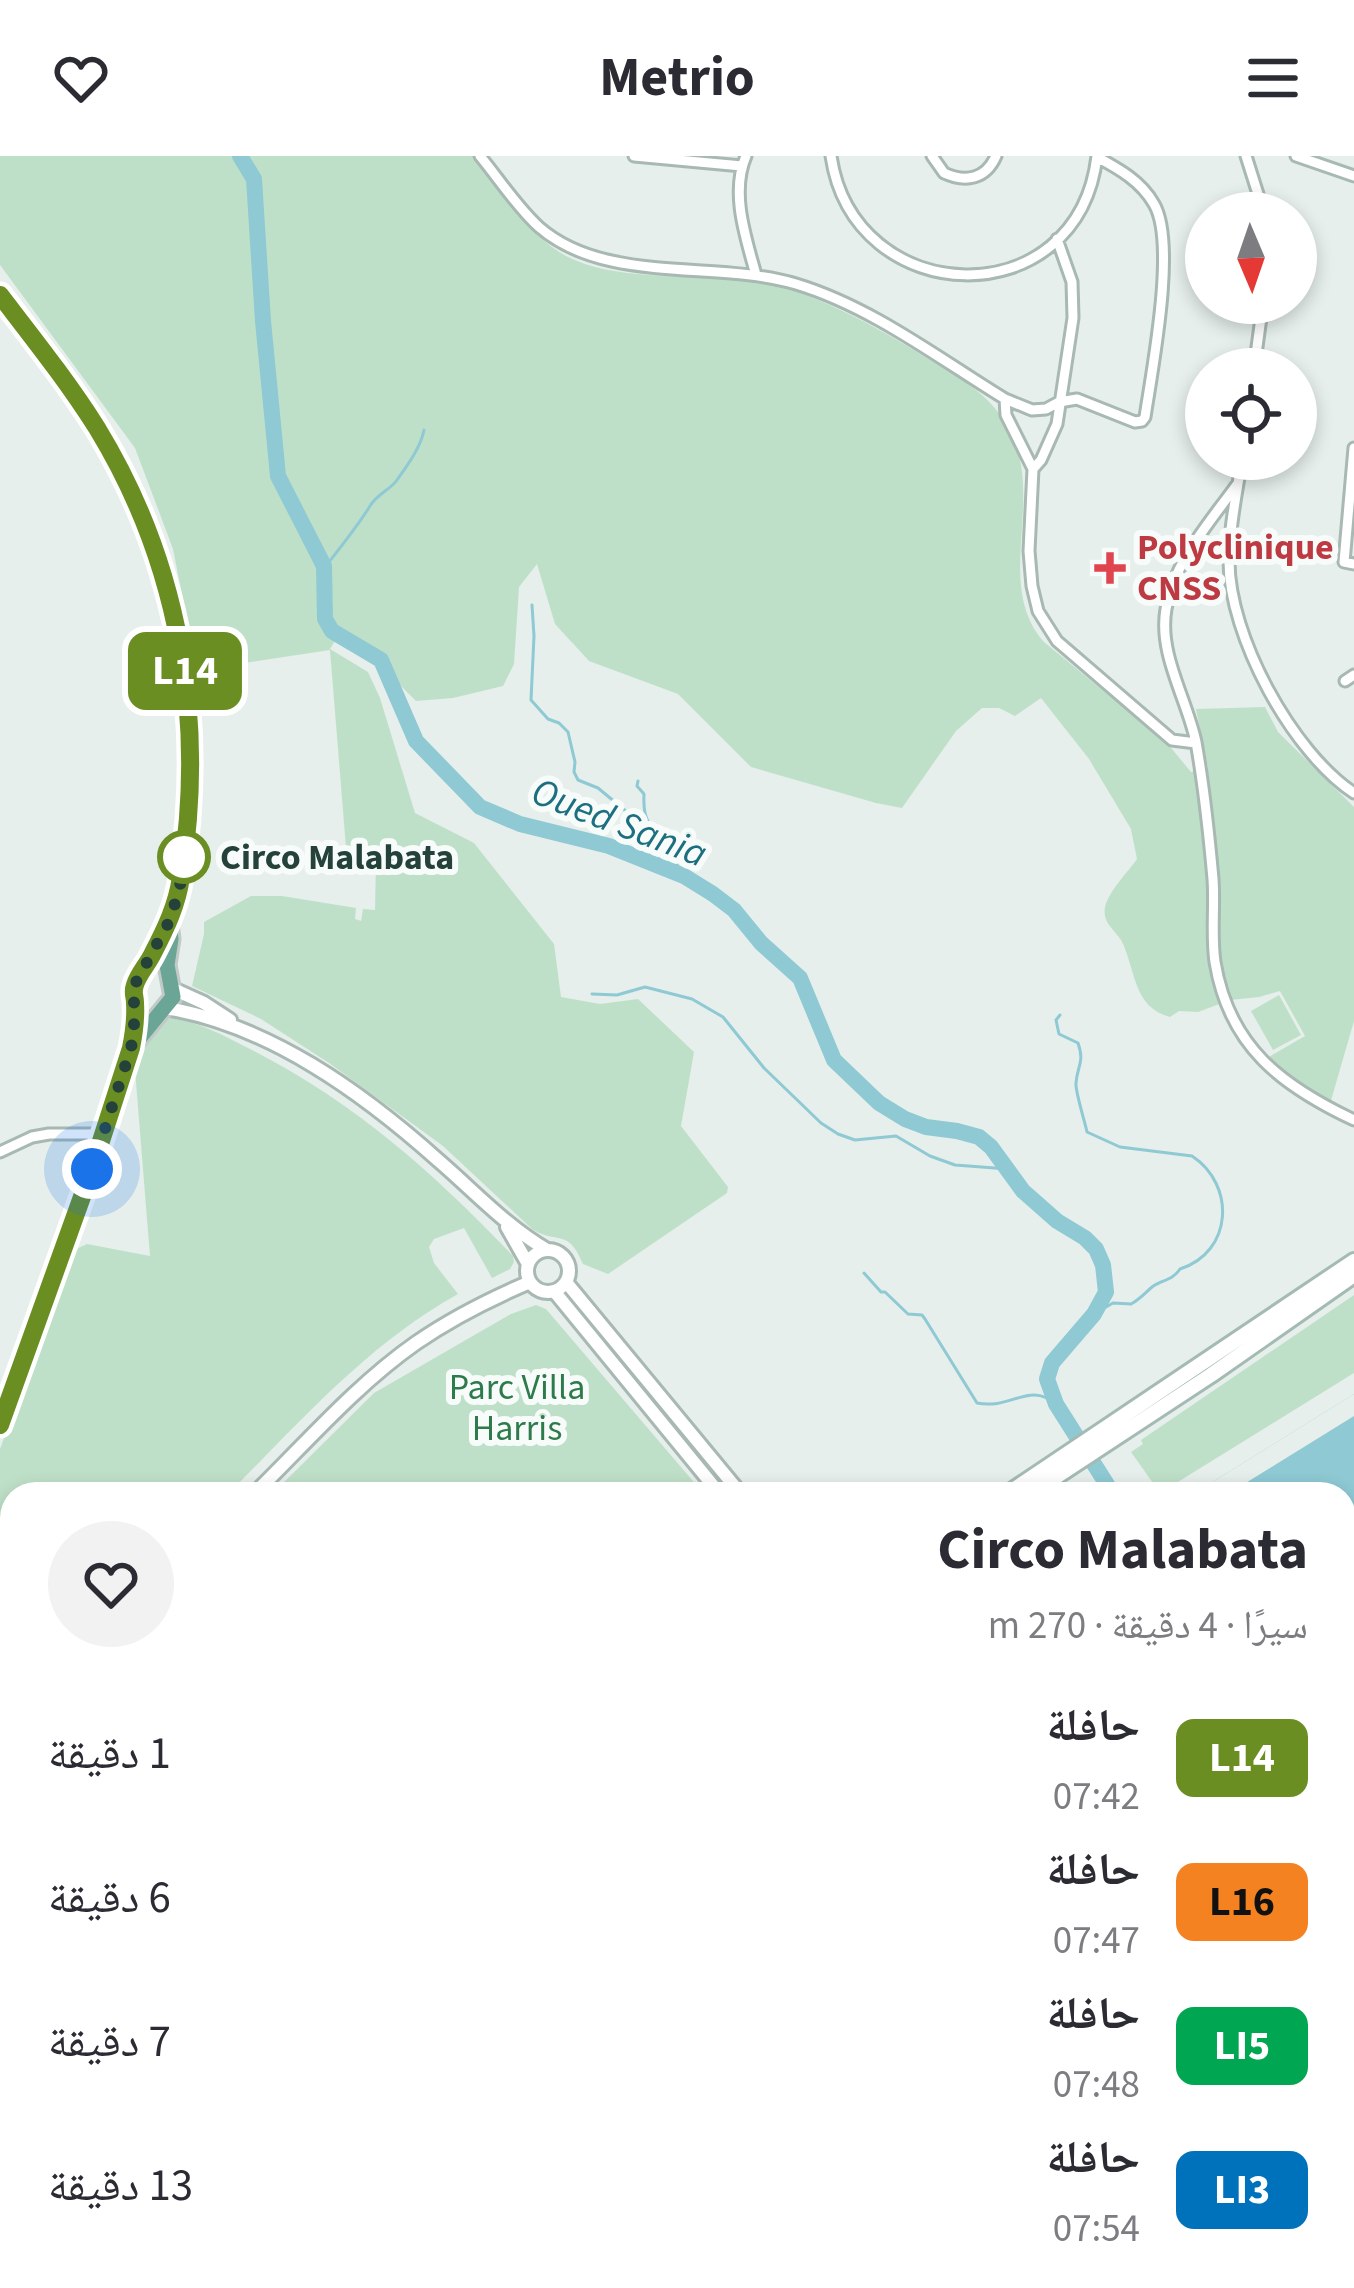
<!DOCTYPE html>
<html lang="ar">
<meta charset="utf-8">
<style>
body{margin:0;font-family:"Source Sans 3","Noto Naskh Arabic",sans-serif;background:#f2f2f3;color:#2b2b33;direction:rtl;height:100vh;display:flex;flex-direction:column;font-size:45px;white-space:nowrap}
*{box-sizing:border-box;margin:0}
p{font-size:39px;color:#7c7c81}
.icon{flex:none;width:66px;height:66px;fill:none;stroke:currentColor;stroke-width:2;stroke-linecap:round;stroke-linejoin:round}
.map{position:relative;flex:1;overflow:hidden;direction:ltr}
.side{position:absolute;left:0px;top:1326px;width:1356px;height:807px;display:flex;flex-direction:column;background:#fff;border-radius:36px 36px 0 0;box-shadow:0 6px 18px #0003;direction:rtl}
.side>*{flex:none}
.badge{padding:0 24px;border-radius:18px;font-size:42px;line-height:78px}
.needle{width:78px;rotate:178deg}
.tools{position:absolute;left:1185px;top:36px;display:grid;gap:24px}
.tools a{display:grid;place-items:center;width:132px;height:132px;border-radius:50%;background:#fff;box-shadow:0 6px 18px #0003;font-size:60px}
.you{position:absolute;width:60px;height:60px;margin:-30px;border:9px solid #fff;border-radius:50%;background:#1a73e8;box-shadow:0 0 0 18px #1a73e833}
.map>.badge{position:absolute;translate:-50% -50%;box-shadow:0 0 0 6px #fff}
.round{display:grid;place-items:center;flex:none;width:126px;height:126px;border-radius:63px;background:#f2f2f3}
.head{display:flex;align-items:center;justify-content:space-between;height:204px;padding:0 48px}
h1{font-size:57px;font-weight:700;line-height:90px}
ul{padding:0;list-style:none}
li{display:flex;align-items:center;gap:36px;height:144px;padding:0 48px}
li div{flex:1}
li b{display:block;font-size:45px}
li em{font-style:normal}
li .badge{min-width:132px;font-weight:700;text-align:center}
header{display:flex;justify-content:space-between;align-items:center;height:156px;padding:0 48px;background:#fff;font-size:54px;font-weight:700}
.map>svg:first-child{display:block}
.green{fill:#bfe0c8}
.water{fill:#8ec9d4}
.pier{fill:#e6efeb}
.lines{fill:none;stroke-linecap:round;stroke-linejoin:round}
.stream{stroke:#8ec9d4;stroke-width:3}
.river{stroke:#8ec9d4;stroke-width:16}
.minor-casing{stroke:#a8b8b2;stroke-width:15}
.tertiary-casing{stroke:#a8b8b2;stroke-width:18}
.secondary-casing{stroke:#a4bbb3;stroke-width:20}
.primary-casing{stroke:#c2cac8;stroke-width:21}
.minor{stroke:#fff;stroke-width:9}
.tertiary{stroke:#fff;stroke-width:12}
.secondary{stroke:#fff;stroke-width:14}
.primary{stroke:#6aa596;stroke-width:15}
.line-casing{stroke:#fff;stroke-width:27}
.line{stroke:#6b8e23;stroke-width:18}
.walk{stroke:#24423a;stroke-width:12;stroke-dasharray:0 21.6}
.health-dot{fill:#e0444e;stroke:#f7fbf9;stroke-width:4.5}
.stop-dot{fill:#fff;stroke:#6b8e23;stroke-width:6}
.labels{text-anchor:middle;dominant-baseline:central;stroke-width:12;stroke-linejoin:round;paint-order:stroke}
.health-label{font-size:36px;font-weight:bold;fill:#be3a42;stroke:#f7fbf9;text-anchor:start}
.stop-label{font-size:36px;font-weight:bold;fill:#24423a;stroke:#f7fbf9;text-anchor:start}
.park-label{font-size:36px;fill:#2d7a4b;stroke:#f7fbf9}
.water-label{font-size:39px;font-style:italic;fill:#1c6f80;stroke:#f7fbf9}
</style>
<header><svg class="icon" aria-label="menu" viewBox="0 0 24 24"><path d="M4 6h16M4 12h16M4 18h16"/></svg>Metrio<svg class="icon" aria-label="heart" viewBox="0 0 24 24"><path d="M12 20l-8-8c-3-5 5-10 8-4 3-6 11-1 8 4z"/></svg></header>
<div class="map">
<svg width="1354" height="2132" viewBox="0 0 1354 2132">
<rect width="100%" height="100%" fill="#e6efeb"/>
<path class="green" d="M0 0H474C500 32 530 81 566 100 614 125 684 118 737 122 803 127 882 174 937 208 952 218 969 227 982 239 1067 314 984 417 1044 486L1167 587 1191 616 1208 612 1196 553 1265 551 1278 576 1354 651V865L1330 948 1313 940 1267 902 1305 880 1280 835 1259 841 1230 844 1198 856 1179 855 1170 861C1132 851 1136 812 1121 784 1114 773 1102 767 1105 751 1109 735 1127 717 1137 703L1131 673 1089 603 1041 542 1015 560 999 552H982L956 575 902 652 876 647 751 611 678 538 589 505 555 468 537 408 519 431 514 508 503 530 453 542 416 545 398 527 387 504 343 472 330 493 368 516 380 542 415 657 474 687 554 788 561 841 600 848 638 843 694 896 681 970 728 1031 727 1037 608 1118 583 1108C568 1071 557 1089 532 1073L443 990 329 907 261 863 192 830 204 778V766L251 740H282L356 752 355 763 361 765 363 753 375 754 376 708 347 704 330 494 197 514 173 393 135 292 0 109Z
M1279 839 1301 879 1273 894 1251 855Z
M170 862C199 866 223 879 248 892 353 945 433 1016 513 1100L514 1106 510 1113 492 1122 464 1072 434 1083 429 1091 434 1107 458 1138C368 1188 300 1266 228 1338H12V1391L5 1392 0 1401V1293L72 1095 87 1088 150 1100 135 914 154 873 160 866Z
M1354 1139V1217L1160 1337 1131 1296 1143 1288 1141 1284Z
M536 1149 546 1153 704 1338H272L374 1237 511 1158Z
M0 1961 12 1975V2090L0 2085Z"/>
<path class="water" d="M1354 1238V2132H464L474 2121H1344V1338H1193Z"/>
<path class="pier" d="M1354 1238V1260L1244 1328 1222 1338H1193Z"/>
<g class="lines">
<path class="stream" d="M325 411C340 392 357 371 370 350 377 338 390 334 397 324 407 310 421 291 424 274
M532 449 534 480 531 544 548 563 559 567 568 576 575 606 574 616 578 624 598 632 633 661 641 674 662 686 685 721
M638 625 637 630 644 638C643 661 647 662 656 682
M592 838 617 839 645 831 692 843 723 861 764 912 821 967 838 978 855 984 896 980 930 1000 955 1009 1008 1013
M1060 859 1056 864 1059 878 1078 887C1085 907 1077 910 1076 927 1075 935 1085 966 1087 976L1120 991 1192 1000C1236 1029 1233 1096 1180 1113 1173 1124 1162 1124 1152 1131 1145 1137 1140 1143 1131 1148L1113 1147 1094 1158
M864 1117 881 1136H885L908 1158 922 1159 925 1163 977 1247C1011 1254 1029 1225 1056 1248
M0 2067 12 2066
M362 2121 367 2132"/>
<path class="river" d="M240 0 254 23 263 165 278 320 324 410 325 463 332 475 381 504 416 585 480 651 520 668 609 690 684 720 713 738 734 754 761 787 800 822 834 904 879 947 905 963 926 971 957 975 979 981 991 991 1023 1035 1057 1065 1085 1082 1096 1093 1103 1109 1106 1136 1094 1158 1052 1207 1047 1223 1056 1248 1113 1338"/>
<defs>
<path id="minor" d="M480 0C499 23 517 51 539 71 605 129 716 104 796 128 872 151 938 202 1005 243L1006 259 1033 313 1029 395 1032 430 1038 455 1057 485 1172 584 1196 587
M634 0 742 10
M746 0C730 37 746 82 756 119
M831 0C854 155 1078 162 1097 0
M932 0 944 17C966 27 986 23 996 0
M1246 0 1264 57
M1296 0 1354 20
M1254 213 1263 147
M1005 243 1032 254 1046 253 1059 246 1077 243 1135 266 1142 265 1145 261C1152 214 1177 87 1154 48 1141 25 1119 13 1097 1
M1354 292 1344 406 1354 408
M1242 303C1237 336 1229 372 1229 405 1229 480 1292 596 1354 637
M1033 313 1041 304 1057 268 1073 162 1072 126 1057 83
M1238 327C1211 365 1174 405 1166 453 1158 498 1187 543 1196 586 1204 631 1209 678 1213 723 1215 751 1211 779 1215 806 1229 891 1282 930 1354 964
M1193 391 1213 394 1229 401
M1345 525 1354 519
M0 996 32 981 49 978H102
M0 1438 12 1435
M0 1630 12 1708
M0 1937 12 1935
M0 2118 26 2132
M237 2132 243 2121"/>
<path id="tertiary" d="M173 833 204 847 230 864
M165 852C268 868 363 937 439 1005 475 1036 506 1070 547 1094
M507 1071 528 1108
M527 1115a21 21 0 1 1 42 0a21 21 0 1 1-42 0Z
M566 1126 741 1338
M554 1135 720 1338
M254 1338C306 1287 356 1229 416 1187 452 1162 490 1143 530 1126"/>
<path id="secondary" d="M1007 1338 1354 1105
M1030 1338 1211 1219 1354 1119
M30 2132 40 2121"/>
<path id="primary" d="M0 139 96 271 145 366 163 412 183 496 192 586V633L186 682 181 725 171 762 134 830 131 892 91 1013 0 1269
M133 890 173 841 167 809 171 783 169 768"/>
</defs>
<use href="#minor" class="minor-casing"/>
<use href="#tertiary" class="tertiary-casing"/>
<use href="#secondary" class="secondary-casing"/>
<use href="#primary" class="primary-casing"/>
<use href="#minor" class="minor"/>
<use href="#tertiary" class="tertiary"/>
<use href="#secondary" class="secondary"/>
<use href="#primary" class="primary"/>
</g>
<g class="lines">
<defs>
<path id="line" d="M0 139C33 182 68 226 97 272 180 408 206 564 181 721 177 749 166 772 153 797 148 808 138 818 135 829 132 837 135 839 135 847 136 862 134 877 131 892L92 1013 0 1269"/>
</defs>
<use href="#line" class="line-casing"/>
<use href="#line" class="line"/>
<path class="walk" d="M92 1013 131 892 134 876V830L171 762 181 725 186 682 184 701"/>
</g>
<path class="health-dot" d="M1104 394h12v12h12v12h-12v12h-12v-12h-12v-12h12z"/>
<circle class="stop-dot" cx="184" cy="701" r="24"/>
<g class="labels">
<g class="health-label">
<text x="1137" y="391">Polyclinique<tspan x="1137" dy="41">CNSS</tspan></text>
</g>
<g class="stop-label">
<text x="220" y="701">Circo Malabata</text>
</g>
<g class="park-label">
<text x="517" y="1231">Parc Villa<tspan x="517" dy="41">Harris</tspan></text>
</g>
<g class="water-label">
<text transform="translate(619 667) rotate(21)">Oued Sania</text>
</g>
</g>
</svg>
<div class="tools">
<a><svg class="needle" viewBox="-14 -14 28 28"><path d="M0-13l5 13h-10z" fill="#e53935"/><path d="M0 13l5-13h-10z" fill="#7c7c81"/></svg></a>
<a><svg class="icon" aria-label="locate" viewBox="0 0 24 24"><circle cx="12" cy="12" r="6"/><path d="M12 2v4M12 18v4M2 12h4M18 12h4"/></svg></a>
</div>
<div class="you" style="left:92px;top:1013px"></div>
<b class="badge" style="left:185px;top:515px;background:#6b8e23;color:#fff">L14</b>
<section class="side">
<div class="head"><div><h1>Circo Malabata</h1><p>سيرًا · 4 دقيقة · 270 m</p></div><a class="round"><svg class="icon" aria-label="heart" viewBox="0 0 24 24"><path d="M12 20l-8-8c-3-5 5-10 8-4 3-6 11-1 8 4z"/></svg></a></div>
<ul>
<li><span class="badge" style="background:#6b8e23;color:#fff">L14</span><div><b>حافلة</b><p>07:42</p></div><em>1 دقيقة</em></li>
<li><span class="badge" style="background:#f58220;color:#111">L16</span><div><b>حافلة</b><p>07:47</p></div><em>6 دقيقة</em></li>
<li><span class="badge" style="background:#00a651;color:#fff">LI5</span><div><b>حافلة</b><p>07:48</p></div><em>7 دقيقة</em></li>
<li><span class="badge" style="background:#0072bc;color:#fff">LI3</span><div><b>حافلة</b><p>07:54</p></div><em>13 دقيقة</em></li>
</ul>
</section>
</div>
